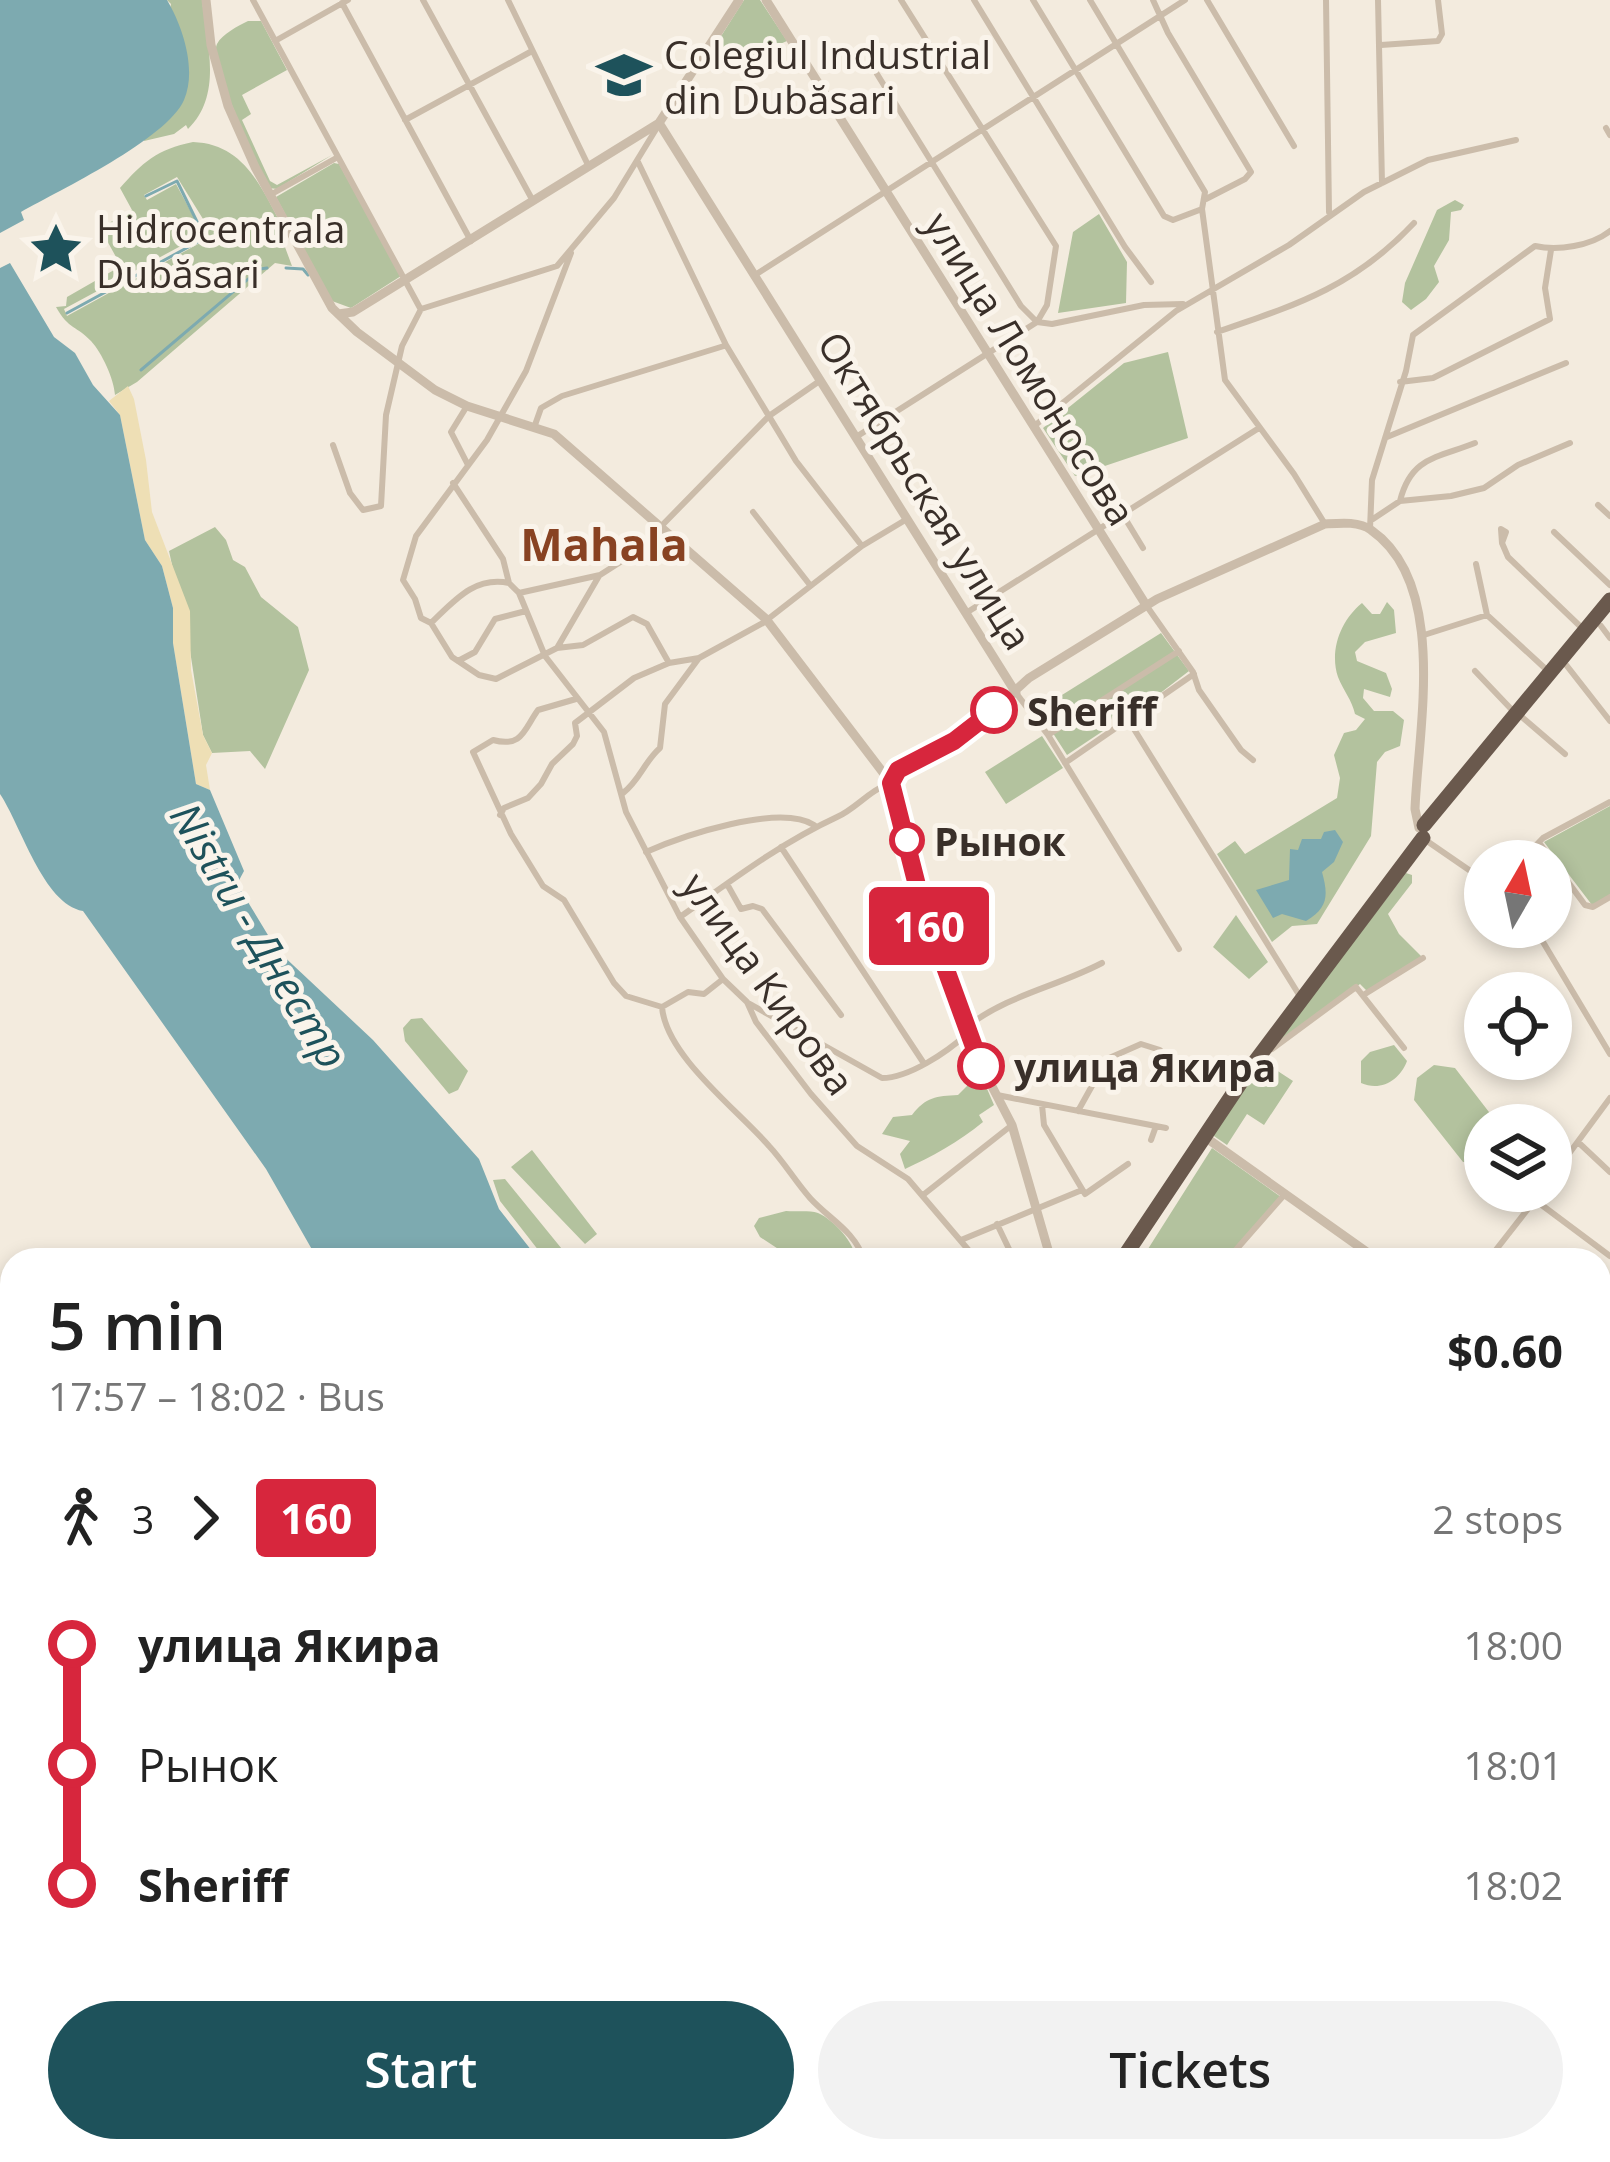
<!DOCTYPE html>
<meta charset="utf-8">
<style>
body{margin:0;font-family:"Open Sans",sans-serif;background:#f2f2f2;color:#222;height:100vh;display:flex;flex-direction:column;font-size:45px;white-space:nowrap}
*{box-sizing:border-box;margin:0}
p{font-size:39px;color:#767676}
.icon{flex:none;width:66px;height:66px;fill:none;stroke:currentColor;stroke-width:2;stroke-linecap:round;stroke-linejoin:round}
.map{position:relative;flex:1;overflow:hidden}
.side{position:absolute;left:0px;top:1248px;width:1611px;height:915px;display:flex;flex-direction:column;background:#fff;border-radius:36px 36px 0 0;box-shadow:0 6px 18px #0003}
.side>*{flex:none}
.badge{padding:0 24px;border-radius:9px;font-size:42px;line-height:78px}
.needle{width:78px;rotate:9deg}
.fabs{position:absolute;left:1464px;top:840px;display:grid;gap:24px}
.fabs a{display:grid;place-items:center;width:108px;height:108px;border-radius:50%;background:#fff;box-shadow:0 6px 18px #0003;font-size:60px}
.map>.badge{position:absolute;translate:-50% -50%;box-shadow:0 0 0 6px #fff}
.legs{display:flex;align-items:center;gap:18px;height:132px;padding:0 48px;font-size:39px}
.legs p{margin-inline-start:auto}
.headline{display:flex;align-items:center;justify-content:space-between;height:204px;padding:0 48px}
h1{font-size:66px;font-weight:600;line-height:90px}
.cta{display:flex;gap:24px;margin-top:auto;padding:24px 48px}
.cta a{flex:1;height:138px;border-radius:72px;background:#1e525b;color:#fff;font-size:48px;font-weight:600;line-height:138px;text-align:center}
.cta a+a{background:#f2f2f2;color:#222}
ul{padding:0 48px;list-style:none}
li{display:flex;align-items:center;gap:42px;height:120px;font-size:45px}
li i{display:grid;place-items:center;width:18px;height:100%;margin:0 15px;background:currentColor}
li i::after{content:'';width:30px;height:30px;margin:-15px;border:9px solid;border-radius:50%;background:#fff}
li p{margin-inline-start:auto}
li:first-child i{background:linear-gradient(#0000 50%,currentColor 0)}
li:last-child i{background:linear-gradient(currentColor 50%,#0000 0)}
.map>svg:first-child{display:block}
.green{fill:#b3c29e;fill-rule:evenodd}
.sand{fill:#eedfb5}
.water{fill:#7daab0}
.lines{fill:none;stroke-linecap:round;stroke-linejoin:round}
.stream{stroke:#7daab0;stroke-width:3}
.minor{stroke:#cbbcaa;stroke-width:6}
.tertiary{stroke:#cbbcaa;stroke-width:9}
.secondary{stroke:#9f8b7b;stroke-width:10}
.trunk{stroke:#6a594d;stroke-width:15}
.line-1-casing{stroke:#fff;stroke-width:27}
.line-1{stroke:#d7263d;stroke-width:18}
.stop-1-dot{fill:#fff;stroke:#d7263d;stroke-width:6}
.labels{text-anchor:middle;dominant-baseline:central;stroke-width:10;stroke-linejoin:round;paint-order:stroke}
.poi-label{font-size:39px;fill:#392f29;stroke:#faf4eb;text-anchor:start}
.street-label{font-size:39px;fill:#392f29;stroke:#faf4eb}
.stop-label{font-size:39px;font-weight:bold;fill:#392f29;stroke:#faf4eb;text-anchor:start}
.water-label{font-size:42px;font-style:italic;fill:#1e525b;stroke:#faf4eb}
.quarter-label{font-size:45px;font-weight:bold;fill:#884222;stroke:#faf4eb}
</style>
<div class="map">
<svg width="1610" height="2162" viewBox="0 0 1610 2162">
<rect width="100%" height="100%" fill="#f3ebde"/>
<path class="green" d="M167 0H202C207 43 223 95 188 129L186 125 174 134 144 141 171 4Z
M744 0H760L787 41 722 69 711 52Z
M248 21H261L287 70 242 95 251 114 242 120 270 181 277 185 332 155 277 189 269 188C259 166 208 62 217 44 222 34 238 26 248 21Z
M193 142C246 144 262 190 285 231L282 239 292 266 275 263 137 382 115 395C114 379 102 353 91 341 77 326 69 330 56 307L66 306 67 297 121 266 100 228 132 210 120 188C142 163 157 149 193 142ZM177 177 203 219 209 238 67 316 64 309 203 234 176 184 147 200 144 195Z
M334 163 339 164 401 276 351 308 332 301 276 197Z
M1455 200 1464 205 1461 210 1451 212 1449 240 1434 266 1439 282 1426 299 1411 310 1402 302 1405 283 1437 210Z
M1099 214 1127 262 1126 303 1058 313 1073 232Z
M1168 352 1188 438 1075 476 1043 428 1124 363Z
M215 527 226 540 233 560 245 567 261 597 298 627 309 670 265 769 250 751 212 753 203 735 189 644 169 551Z
M1387 602 1394 610 1396 633 1365 642 1355 652 1357 661 1386 673 1392 689 1390 697 1364 689 1363 698 1374 711H1393L1404 720 1400 746 1385 752 1377 762 1371 836 1317 924 1292 926 1272 942 1217 854 1235 841 1245 854 1337 798 1340 778 1334 755 1344 733 1356 730 1365 719 1355 714C1352 700 1343 690 1338 677 1329 650 1341 620 1362 603L1372 614H1380Z
M1161 633 1189 671 1150 701 1130 700 1125 692 1110 700 1114 709 1109 727 1067 755 1038 710Z
M1042 736 1063 768 1006 804 985 772Z
M1610 806V896L1592 905 1544 842Z
M1406 873 1412 875V883L1388 914 1399 934 1422 957 1367 991 1360 984 1285 1041 1279 1039Z
M1236 915 1268 962 1249 979 1213 947Z
M422 1018 468 1071 458 1090 449 1094 405 1041 403 1028 411 1019Z
M1394 1045 1407 1061C1400 1080 1381 1092 1361 1083V1061L1370 1052Z
M1264 1062 1293 1081 1264 1125 1247 1114 1227 1145 1211 1134Z
M1434 1065 1455 1068 1499 1125H1485V1163L1463 1162 1414 1100 1417 1078Z
M982 1077 994 1105 979 1115 983 1122C959 1142 931 1157 905 1169L900 1154 910 1141 882 1134 893 1117 912 1115C926 1097 936 1096 958 1095L974 1079Z
M1212 1148 1281 1197 1225 1260H1141Z
M532 1150 597 1234 585 1244 511 1167Z
M505 1179 566 1254 567 1260H546L500 1201 493 1180Z
M786 1211C796 1212 809 1210 818 1213 834 1220 855 1243 856 1260H795L760 1237 754 1226 759 1218Z"/>
<path class="sand" d="M128 386 134 399 146 460 152 512 190 611 191 670 203 735 212 753 206 765 210 790 196 784 173 643V608L162 566 145 540 120 415 109 401Z"/>
<path class="water" d="M0 0H167C183 27 197 70 184 100 167 139 60 190 21 212L24 220 0 233Z
M10 263 54 337 75 353 93 385 120 415 145 540 162 566 173 608V643L196 784 210 790 244 871 237 884 277 950 373 1040 479 1159 499 1209 539 1260H318L266 1169 83 911C43 904 21 825 0 794V268Z
M1335 830 1343 842 1334 862 1322 872C1328 894 1329 908 1306 921L1282 914 1273 918 1256 890 1289 880 1290 849 1298 850 1302 839H1321L1324 832Z
M757 2151H907L909 2162H759Z"/>
<g class="lines">
<path class="stream" d="M286 268 303 269 308 275
M67 313 205 238 177 181 146 196
M141 370 260 269 267 268"/>
<path class="minor" d="M253 0 420 308
M423 0 533 201
M508 0 589 167
M901 0 1056 246 1047 305 1037 322
M974 0 1125 247 1151 282
M1033 0 1164 216 1173 220 1202 209
M1090 0 1205 192 1202 209 1225 380 1294 474 1325 524
M1153 0 1168 33 1251 172 1245 179 1206 199
M1207 0 1294 146
M1326 0 1329 212
M1378 0 1382 183
M342 3 471 241
M275 41 348 0
M1381 45 1438 41 1442 34 1438 0
M877 74 1021 306 1037 322
M405 120 532 51
M1606 128 1610 135
M638 162 726 345 796 461 862 546
M270 195 338 157
M755 275 1185 0
M1217 332C1296 305 1354 287 1414 223
M1400 382 1433 378 1550 319 1545 288 1551 250
M467 406 451 432 468 465
M535 425 541 408 562 396 724 346
M1033 427 1176 311 1289 245 1364 192 1428 160 1516 140
M856 437 1037 322 1052 324 1144 305 1183 304
M1387 437 1566 363
M333 445 350 493 363 510 381 506 386 415 402 346 421 309 557 266 614 198 658 126
M453 483 503 559 509 583 519 593 545 656 604 732 626 812 680 917 723 979 747 1002 756 1022 811 1094 857 1146 908 1179 977 1260
M1400 501C1411 457 1437 458 1475 443
M1598 505 1610 516
M753 512 810 585
M1123 515 1143 548
M1373 519 1400 501 1451 496 1484 488 1518 465 1570 443
M1370 529 1372 480 1406 371 1413 335 1535 246C1558 251 1591 246 1610 231
M1554 532 1610 585
M1502 543 1501 529 1506 532 1502 543 1508 557 1583 629
M1476 564 1487 615
M519 593 600 575 636 552 769 416 821 380
M1146 605 1193 672 1199 690 1241 750 1253 760
M966 613 1259 428
M432 622C455 600 475 576 509 583
M431 623 421 618 415 599 403 580 416 536 487 440 526 371 571 253
M431 623 452 657 479 675 496 679 557 648 599 576
M1601 626 1610 638
M1424 635 1487 615 1549 672
M557 648 583 645 633 617 647 624 669 663
M458 661 475 652 495 619 526 611
M1567 666 1610 721
M1475 671 1513 711
M1016 693 1048 735 1179 949
M576 699 538 710C524 729 523 748 493 740L473 752 511 834 543 886 564 900 614 983 626 996 662 1007
M1523 718 1565 754
M1129 721 1301 998
M1048 735 1179 651
M1065 763 1194 674
M623 793C640 780 644 762 660 748L665 704 699 658
M500 815 504 808 528 798 541 784 552 764 573 744 577 736 575 723 634 678 669 663 699 658 763 623 862 546 907 519
M1424 839 1485 881
M1540 844 1585 905 1593 907 1610 897
M781 847 923 1062
M646 852C682 836 779 803 814 825
M1521 861 1543 838 1610 802
M727 884 741 909 753 906 762 909 841 1015
M680 917C731 881 779 844 837 817 857 808 869 790 891 783
M1534 927 1610 1054
M723 979 704 994 688 992 662 1007C666 1056 738 1110 769 1146 784 1162 795 1181 810 1198 829 1219 855 1231 864 1260
M1365 994 1423 958
M750 1004 882 1078C909 1078 947 1052 967 1034
M968 1026C1008 995 1056 987 1102 963
M1272 1049 1356 987 1404 1048
M997 1095 1166 1128
M1042 1105 1044 1125 1085 1194 1128 1164
M1078 1111 1107 1059 1141 1044 1160 1050
M1151 1140 1156 1126
M1578 1142 1610 1172
M1551 1178 1610 1098
M923 1195 1012 1125
M1535 1200 1610 1256
M997 1224 1009 1249
M961 1240 1082 1190
M1227 1260 1285 1194
M1488 1260 1542 1191
M1599 1388 1610 1372
M1599 1505 1610 1509
M0 1528 12 1561
M1599 1584 1610 1586
M0 1643 12 1675
M1599 1651H1610
M1599 1698 1610 1697
M1599 1770 1610 1769
M0 1816 12 1811
M1599 1881 1610 1879
M0 1898 6 1919
M1599 1939 1610 1938
M0 1944 12 1936
M1599 1995 1610 1996
M0 2010 12 2039
M0 2084 12 2082
M0 2127H12
M1599 2143 1610 2141
M66 2151 68 2162
M132 2151 140 2162
M0 2162 14 2154
M158 2162V2151
M239 2162 242 2151
M1511 2162 1562 2151"/>
<path class="tertiary" d="M206 0 211 45 228 106 255 167 332 308 357 332 435 390 467 406 554 434 766 619 891 783 921 901 951 991 983 1069 1012 1125 1051 1260
M766 0 1146 605
M659 123 1016 693
M338 314 353 312 659 123 739 0
M891 783C899 767 913 762 929 754 968 735 998 706 1029 678L1157 599 1325 524C1340 523 1359 521 1371 530 1449 584 1418 730 1415 809L1419 828
M1205 1137 1378 1260
M1599 1414 1610 1422
M1507 2151 1511 2162"/>
<path class="secondary" d="M0 1390 12 1424
M0 1708 12 1705
M307 2151 310 2162"/>
<path class="trunk" d="M1424 825 1610 600
M1122 1260 1251 1067 1423 838
M1466 2151 1469 2162"/>
</g>
<g class="lines">
<defs>
<path id="line-1" d="M981 1066 921 901 891 783 898 770 954 741 994 710"/>
</defs>
<use href="#line-1" class="line-1-casing"/>
<use href="#line-1" class="line-1"/>
</g>
<defs>
<symbol id="university-bare" viewBox="-9 -9 18 18"><path d="M0-5L7-2L0 1L-7-2ZM-4 1L0 2.5L4 1V4Q0 6-4 4Z" fill="#1e525b" stroke="#faf4eb" stroke-width="2.5" paint-order="stroke"/></symbol>
<symbol id="sight-bare" viewBox="-9 -9 18 18"><path d="M0-6L1.8-2.2L6-1.7L2.9 1.2L3.7 5.4L0 3.3L-3.7 5.4L-2.9 1.2L-6-1.7L-1.8-2.2Z" fill="#1e525b" stroke="#faf4eb" stroke-width="2.5" paint-order="stroke"/></symbol>
</defs>
<g fill-rule="evenodd">
<use href="#university-bare" x="586" y="37" width="76" height="76"/>
<use href="#sight-bare" x="18" y="211" width="76" height="76"/>
</g>
<g class="stop-1-dot">
<circle cx="994" cy="710" r="21"/>
<circle cx="907" cy="840" r="15"/>
<circle cx="981" cy="1066" r="21"/>
</g>
<g class="labels">
<g class="poi-label">
<text x="664" y="53">Colegiul Industrial<tspan x="664" dy="45">din Dubăsari</tspan></text>
<text x="96" y="227">Hidrocentrala<tspan x="96" dy="45">Dubăsari</tspan></text>
</g>
<g class="street-label">
<text transform="translate(1031 368) rotate(58)">улица Ломоносова</text>
<text transform="translate(926 490) rotate(58)">Октябрьская улица</text>
<text transform="translate(769 983) rotate(54)">улица Кирова</text>
</g>
<g class="stop-label">
<text x="1027" y="710">Sheriff</text>
<text x="934" y="840">Рынок</text>
<text x="1014" y="1066">улица Якира</text>
</g>
<g class="water-label">
<text transform="translate(260 935) rotate(59)">Nistru - Днестр</text>
</g>
<g class="quarter-label">
<text x="604" y="543">Mahala</text>
</g>
</g>
</svg>
<div class="fabs">
<a><svg class="needle" viewBox="-14 -14 28 28"><path d="M0-13l5 13h-10z" fill="#e53935"/><path d="M0 13l5-13h-10z" fill="#767676"/></svg></a>
<a><svg class="icon" aria-label="locate" viewBox="0 0 24 24"><circle cx="12" cy="12" r="6"/><path d="M12 2v4M12 18v4M2 12h4M18 12h4"/></svg></a>
<a><svg class="icon" aria-label="layers" viewBox="0 0 24 24"><path d="M12 4l9 5-9 5-9-5zM3 14l9 5 9-5"/></svg></a>
</div>
<b class="badge" style="left:929px;top:926px;background:#d7263d;color:#fff">160</b>
<section class="side">
<div class="headline"><div><h1>5 min</h1><p>17:57 – 18:02 · Bus</p></div><b>$0.60</b></div>
<div class="legs"><svg class="icon" aria-label="walk" viewBox="0 0 24 24"><circle cx="13" cy="4" r="2"/><path d="M13 8l-2 6 4 7M11 14l-3 7M7 12l3-4h3l4 4"/></svg>3<svg class="icon" aria-label="forward" viewBox="0 0 24 24"><path d="M9 5l7 7-7 7"/></svg><b class="badge" style="background:#d7263d;color:#fff">160</b><p>2 stops</p></div>
<ul>
<li><i style="color:#d7263d"></i><b>улица Якира</b><p>18:00</p></li>
<li><i style="color:#d7263d"></i><span>Рынок</span><p>18:01</p></li>
<li><i style="color:#d7263d"></i><b>Sheriff</b><p>18:02</p></li>
</ul>
<div class="cta"><a>Start</a><a>Tickets</a></div>
</section>
</div>
